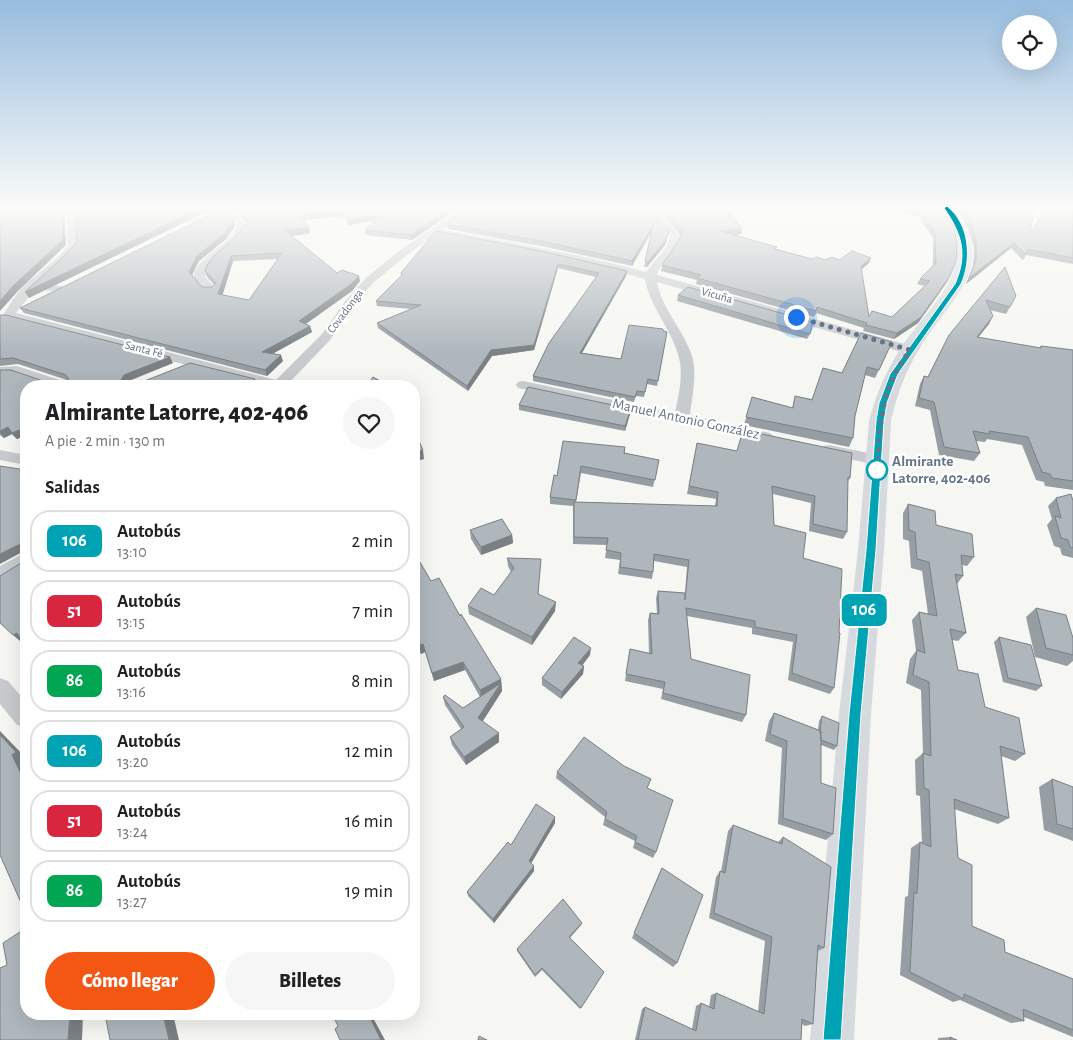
<!DOCTYPE html>
<html lang="es">
<meta charset="utf-8">
<style>
body{margin:0;font-family:"Alegreya Sans",sans-serif;background:#f6f6f6;color:#202124;height:100vh;display:flex;flex-direction:column;font-size:19px;white-space:nowrap}
*{box-sizing:border-box;margin:0}
p{font-size:16px;color:#757577}
.icon{flex:none;width:28px;height:28px;fill:none;stroke:currentColor;stroke-width:2;stroke-linecap:round;stroke-linejoin:round}
.map{position:relative;flex:1;overflow:hidden}
.sheet{position:absolute;left:20px;top:380px;width:400px;height:640px;display:flex;flex-direction:column;background:#fff;border-radius:20px;box-shadow:0 5px 20px #0002}
.sheet>*{flex:none}
.badge{padding:0 10px;border-radius:8px;font-size:18px;line-height:32px}
.controls{position:absolute;left:1002px;top:15px;display:grid;gap:10px}
.controls a{display:grid;place-items:center;width:55px;height:55px;border-radius:50%;background:#fff;box-shadow:0 5px 20px #0002;font-size:25px}
.you{position:absolute;width:25px;height:25px;margin:-12px;border:4px solid #fff;border-radius:50%;background:#1a73e8;box-shadow:0 0 0 8px #1a73e833}
.map>.badge{position:absolute;translate:-50% -50%;box-shadow:0 0 0 2px #fff}
h2{padding:0 25px;font-size:19px;line-height:45px}
.round{display:grid;place-items:center;flex:none;width:52px;height:52px;border-radius:26px;background:#f6f6f6}
.overview{display:flex;align-items:center;justify-content:space-between;height:85px;padding:0 25px}
h1{font-size:24px;font-weight:800;line-height:38px}
.cta{display:flex;gap:10px;margin-top:auto;padding:10px 25px}
.cta a{flex:1;height:58px;border-radius:30px;background:#f45614;color:#fff;font-size:20px;font-weight:800;line-height:58px;text-align:center}
.cta a+a{background:#f6f6f6;color:#202124}
ul{padding:0;list-style:none}
li{display:flex;align-items:center;gap:15px;height:62px;margin:0 10px 8px;padding:0 15px;border:2px solid #e0e0e0;border-radius:20px}
li div{flex:1}
li b{display:block;font-size:19px}
li em{font-style:normal}
li .badge{min-width:55px;font-weight:700;text-align:center}
.map>svg:first-child{display:block}
.lines{fill:none;stroke-linecap:round;stroke-linejoin:round}
.minor{fill:#c8cbce;fill-rule:evenodd}
.secondary{fill:#d6dadf;fill-rule:evenodd}
.wall{fill:#969da3;fill-rule:evenodd}
.shaded-wall{fill:#7a8084}
.building{fill:#afb7bd;stroke:#7a8084;fill-rule:evenodd}
.line{fill:#00a3b4;stroke:#fff}
.walk{stroke:#627486;stroke-width:5;stroke-dasharray:0 9}
.stop-dot{fill:#fff;stroke:#00a3b4;stroke-width:2.5}
.labels{text-anchor:middle;dominant-baseline:central;stroke-width:5;stroke-linejoin:round;paint-order:stroke}
.far-street-label{font-size:12px;fill:#627486;stroke:#fff}
.street-label{font-size:15px;fill:#627486;stroke:#fff}
.stop-label{font-size:15px;font-weight:bold;fill:#627486;stroke:#fff;text-anchor:start}
</style>
<div class="map">
<svg width="1073" height="1040" viewBox="0 0 1073 1040">
<rect width="100%" height="100%" fill="#f6f6f2"/>
<g class="lines">
<path class="minor" d="M66 208H76L78 246 61 266 41 283 61 286 67 289 61 292 35 289 16 313 276 380 322 334 346 300 366 278 395 254 461 208H472L443 230C511 242 580 254 646 272L667 246 670 236 646 208H656L680 236C677 252 661 260 657 275L915 347 916 350 910 354 905 353 657 282C662 309 682 328 691 353 698 373 692 395 690 415L770 433 773 436 770 439 765 441 523 389 518 388 516 385 518 382 523 381 675 413C679 393 684 373 678 354 670 327 650 307 645 279 577 259 506 247 436 234L403 258 374 282 354 304 330 340 286 386H268L5 318 3 315C10 304 17 292 27 283 40 271 56 261 68 246Z
M220 208H230L247 226C238 250 208 256 205 277L216 289 210 292 206 291 193 278C198 253 228 249 237 226Z
M17 366 69 383 71 386H51L16 374 0 375V367Z
M829 445 878 455 884 456 886 460 884 464 878 465 823 454 821 450 823 446Z
M0 450 26 455V465L0 460Z
M26 552V568L0 584V566Z
M0 678 8 681 26 702V727L17 725 0 704Z"/>
<path class="secondary" d="M940 208H954C998 268 952 297 921 346 906 370 897 394 891 421L884 550 871 714 854 1040H810L839 714 858 550 869 421C876 394 886 371 901 348 933 299 983 270 940 208Z"/>
</g>
<path class="wall" d="M233 208H458L412 240 366 235 365 230 375 220 348 225 345 216 303 220 310 233 291 236 337 273 360 281 352 291 306 324 310 326 312 332 272 354 283 361 267 376 24 313 20 308 233 221 235 226 226 239 199 261 192 275 202 287H212L214 285 207 277 205 271 236 237 246 222ZM278 259 249 300 222 295 233 261Z
M658 208H725L742 229 741 234 733 235 777 247 776 249 812 259 825 260H839L871 258 869 263 861 270 869 317H892L925 286 917 284 920 279 933 265V238L919 217 886 208H943L947 282 918 323 894 339 863 331 864 328 816 313 814 317 696 284 697 280 661 271 662 265 678 242 681 236Z
M819 208H853L852 211Z
M956 208H1034L1030 233 1073 208V264L1026 255 1023 260 1011 248 966 284 973 266 974 248 968 229Z
M447 224 669 231 665 245 647 267H644L651 232 632 266 546 247 448 229Z
M436 231 627 271 626 276 582 353 621 359 663 331 667 332 657 386 647 384 644 397 636 396 634 402 533 381V376L596 277 558 268 534 350 492 356 468 391 378 328 377 323 411 309 377 306 376 301 401 276V273Z
M1005 267 1010 307 1006 314 990 310 989 324 978 337 1039 348 1041 346 1073 350V490L1045 486 1044 482 1036 480 1022 445 987 439 985 442 976 441 980 453 974 461 939 455 930 410 915 406 920 384 924 376 928 377Z
M678 295 810 334 807 339 677 301Z
M0 315 173 363 127 382 255 379 257 385 256 386H26L24 436 17 439 12 434 4 438 0 435V370L46 382 67 380 18 364 0 366Z
M892 342 875 378 865 375 855 416 853 438 849 447 744 425 752 397 792 408 795 396 812 399 823 368 842 373Z
M519 405 631 409 630 414 625 431 519 410Z
M697 443 850 478 847 483V532L843 539 809 531 811 503 773 494 774 525 803 558 834 688 830 694 788 680 793 642 752 634V628L687 616 691 659 746 715 742 722 661 699 663 689 625 681 630 649 649 653 648 620 650 613 657 614 656 598 658 591 685 593 687 567 654 561 653 572 652 579 618 574 620 560 605 558 607 545 573 544V506L550 504V497L557 476 625 447V453L659 460 653 487 581 473 576 502 715 506 716 499 687 494Z
M1056 498 1073 501V558L1062 555 1060 548 1054 546 1047 525 1052 519 1048 506Z
M908 504 936 525 974 557 967 566 962 565 963 576 957 584 966 633 958 641 952 640 958 670 985 707 1025 754 1015 761 1001 756 1009 818 998 824 954 809 958 858 972 926 1005 952 1073 979V1037L1024 1017V1021L1011 1023 960 1000 953 1002 900 975 905 897 908 896 911 848 920 842 922 843 920 796 916 795 915 760 923 753 921 690 906 683 910 659 916 651 912 620 919 612 928 614 922 571 911 568 909 541 903 539V513Z
M470 530 512 535 513 543 481 555 471 539Z
M414 552 431 581 460 616 501 679 502 691 482 722 499 742 466 765 452 745 450 737 461 729 445 705 443 697 463 708 480 697 465 670 434 681 425 652 421 654 414 637V623H415L414 620Z
M507 558 540 568 538 594 555 611 532 645 469 614 468 606 494 595 511 572 508 566Z
M1036 608 1073 638V661L1067 666 1035 657 1026 617Z
M999 637 1042 686 1036 691 1003 682 994 642Z
M590 655 582 665 584 666 583 674 561 699 542 685V678Z
M774 713 818 730 819 721 822 716 837 746 834 750 821 745V783L833 834 826 840 778 824 782 748 765 741 769 721Z
M557 772 648 788 656 852 653 858 633 848 635 841 603 825 605 817 556 778Z
M1052 779 1073 787V841L1044 830 1039 787Z
M555 823 531 863 534 866V871L494 923 468 896 467 892 511 845Z
M733 825 778 842 783 837 824 948 818 951 813 1024 805 1026 802 1024 801 1040H635L642 1009 645 1007 692 1029 696 1006 701 1003 709 1007 711 995 716 993 758 1012 765 941 709 918 716 877 720 871 721 872 728 831Z
M662 868 677 963 673 967 632 938 659 874Z
M582 923 581 925 570 938 604 972 580 1009 542 970 535 977 517 951V949Z
M950 1037 957 1040H938V1038Z"/>
<path class="shaded-wall" d="M62 208H64L66 245 18 291 0 311V301Z
M201 208H214L29 298 25 292Z
M450 208H458L412 240 411 235Z
M343 211 345 216 301 220 300 215Z
M382 214 383 219 348 225 347 220Z
M233 221 235 226 226 239 199 261 191 277 189 272 197 256Z
M653 225 652 231 632 266V261Z
M309 227 310 233 287 237 286 231Z
M742 229 741 234 719 237 720 231Z
M669 231 665 245 647 267 648 262Z
M1014 243 1011 248 966 284 969 278Z
M231 256 233 261 221 300 218 294Z
M871 258 869 263 858 272 861 266Z
M558 264V268L534 350 492 356 468 391 467 386 491 350Z
M627 271 626 276 579 358 580 353Z
M359 276 360 281 352 291 301 327 299 321Z
M950 276 947 282 918 323 894 339 897 333Z
M993 316 989 324 972 345 977 337Z
M310 326 312 332 265 358 262 352Z
M281 355 283 361 267 376 265 370Z
M170 357 173 363 127 381 124 386 121 380 124 375Z
M255 379 257 385 256 386H247Z
M631 409 630 414 625 431V426Z
M8 427 19 430 24 436 17 439 12 434 4 438 0 433V431Z
M423 450 424 459 414 462V453Z
M512 535 513 543 481 555V547Z
M20 544 26 550 0 564V554Z
M556 602 555 611 532 645V637Z
M17 633 23 639 20 641 13 635Z
M423 644 425 652 421 654 418 645Z
M591 648 590 655 578 671V663Z
M463 662 465 670 434 681 432 673Z
M584 666 583 674 561 699 562 692Z
M501 679 502 691 479 727 478 718 481 698 480 690Z
M0 731 26 758V760L23 762 26 768V784L0 735Z
M499 733V742L466 765 464 757Z
M555 817V823L529 867V861Z
M414 841 420 854 414 858Z
M534 866V871L494 923 493 919Z
M582 923 581 925 568 939 569 937Z
M70 1014H83L82 1040H68Z
M163 1014H173L179 1040H169Z
M368 1014H371L385 1040H381Z"/>
<path class="building" d="M0 208H62L63 240 14 285 0 301Z
M75 208H201L25 292 63 257 77 242Z
M236 208H450L411 235 365 230 382 214 347 220 343 211 300 215 309 227 286 231 337 273 342 270 359 276 350 285 299 321 310 326 262 352 281 355 265 370 20 308 222 209 233 221 224 234 197 256 189 272 202 287H212L216 283 205 271 207 265 216 254 236 237 247 221ZM282 253 249 300 218 294 231 256Z
M468 208H649L669 231 666 240 648 262 645 261 653 225 632 261 546 242 447 224Z
M663 208H725L742 229 720 231 777 247 774 249 812 259 817 257 825 260 832 257 839 260 852 251 871 258 861 266 869 317 872 311 892 317 930 281 920 279 936 263 935 233 922 212 907 208H943L953 225 957 244 956 261 950 276 921 317 897 333 866 325 867 323 817 307 816 311 697 278 701 275 662 265 678 242 683 231Z
M962 208H1034L1030 233 1047 208H1073V258L1027 249 1026 255 1014 243 969 278 976 260V243L971 223Z
M436 231 541 251 627 271 580 353 621 359 629 325 663 329V331L667 332 658 381 648 379 645 392 637 391 635 397 533 376 549 343 599 273 558 264 534 345 491 350 467 386 377 323 421 305 376 301 402 275 401 273Z
M1005 267 1016 296 1010 307 986 300 993 316 977 337 1041 348V346L1073 350V481L1052 478 1050 474 1042 472 1028 437 989 431 990 434 973 431 980 453 944 447 934 402 919 398 924 376 928 377 949 335Z
M688 287 813 322 810 334 678 295Z
M0 315H6L170 357 124 375 121 380 122 382H142L190 363 255 379 247 386H26V439L19 430 12 433 8 427 0 431V370H11L46 382 69 380 66 375 13 358 0 359Z
M861 333 892 342 879 370 867 367 855 416 853 438 746 417 752 397 793 408 795 396 812 400 823 368 842 373Z
M373 377 387 385 386 386H367Z
M528 387 631 409 625 426 519 405Z
M414 430 423 450 414 453Z
M743 430 852 453 850 478 848 477 847 532 813 524 815 496 772 486 774 525 806 533 803 558 842 569 839 633H840L834 688 792 673 797 635 755 627V621L686 608 691 659 750 675 746 715 663 693 665 682 626 674 630 649 652 654 650 613 659 614 658 591 685 593V600L689 560 654 554 653 572 620 567 621 553 606 550 608 538 574 537V502L717 506 718 492 689 486 697 443 737 451Z
M563 441 625 447 624 453 659 460 655 480 581 466 576 500 550 497 554 475 557 476Z
M0 466 26 470V648L17 633 13 635 0 623V576L21 563 20 544 0 554Z
M1071 494 1073 501V548L1070 547 1068 540 1061 538 1055 516 1061 518 1056 498Z
M908 504 935 511 936 525 972 534 974 557 961 555 963 576 955 574 966 633 950 629 958 670 978 674 985 707 1019 718 1025 754 1000 746 1009 818 954 799 958 858 972 865V926L1004 940 1005 952 1073 979V1030L1023 1009 1024 1021 964 994V999L910 972 914 892 917 894 920 842 931 847 929 790 924 788 923 753 931 756 929 682 913 675 917 650 925 653 919 612 937 616 929 562 917 559 915 532 909 530Z
M502 519 512 535 481 547 470 530Z
M414 552 431 581 439 578 460 616 461 614 501 679 480 690 463 662 432 673 423 644 418 645 414 634V623L417 622 414 616Z
M507 558 541 559 538 594 556 602 532 637 468 606 481 588 494 595 514 568Z
M1036 608 1066 615 1073 638V655L1046 648Z
M574 637 591 648 578 663 584 666 562 692 542 678Z
M999 637 1031 645 1042 686 1008 678Z
M501 683 478 718 499 733 464 757 450 737 464 727 443 697 445 695 463 708Z
M774 713 821 731V783L836 788 833 834 783 818 787 741 770 734Z
M822 716 839 723 837 746 821 740 820 731Z
M0 735 16 752 12 755 26 784V914L0 855Z
M584 737 624 766 651 779 647 788 673 800 656 852 635 842 637 836 605 819 607 812 557 772Z
M1052 779 1073 787V829L1057 824Z
M536 804 555 817 529 861 534 866 493 919 467 892 508 842 511 845Z
M733 825 782 844 783 837 831 867 824 948 818 945 813 1024 802 1019 801 1040H638L645 1007 696 1031 701 1003 714 1009 716 993 764 1014 772 937 714 913 720 871 725 873Z
M414 841 417 848 414 850Z
M662 868 703 895 677 963 634 933Z
M563 899 582 923 569 937 604 972 581 1008 542 968 535 975 517 949Z
M26 928V1014H70L68 1040H0V968L7 965 3 943Z
M105 1014H163L169 1040H110Z
M332 1014H368L381 1040H340L335 1029 338 1026Z
M479 1036 487 1040H478Z
M950 1037 957 1040H951Z"/>
<linearGradient id="sky" x2="0" y2="1"><stop stop-color="#98bdde"/><stop offset="0.59" stop-color="#fbfbf9"/><stop offset="1" stop-color="#fbfbf9" stop-opacity="0"/></linearGradient>
<rect width="1073" height="354" fill="url(#sky)"/>
<path class="line" d="M947 206C970 224 972 260 961 284L898 374 887 403 884 421 876 550 861 714 841 1040H823L849 714 866 550 876 421 879 403 890 374 955 284C968 254 962 234 944 208Z"/>
<g class="lines">
<path class="walk" d="M796 317 910 350C877 395 881 426 877 478V470"/>
</g>
<circle class="stop-dot" cx="877" cy="470" r="10"/>
<g class="labels">
<g class="far-street-label">
<text transform="translate(717 295) rotate(16)">Vicuña</text>
<text transform="translate(345 311) rotate(-53)">Covadonga</text>
<text transform="translate(144 349) rotate(14)">Santa Fé</text>
</g>
<g class="street-label">
<text transform="translate(686 419) rotate(12)">Manuel Antonio González</text>
</g>
<g class="stop-label">
<text x="892" y="461">Almirante<tspan x="892" dy="17">Latorre, 402-406</tspan></text>
</g>
</g>
</svg>
<div class="controls">
<a><svg class="icon" aria-label="locate" viewBox="0 0 24 24"><circle cx="12" cy="12" r="6"/><path d="M12 2v4M12 18v4M2 12h4M18 12h4"/></svg></a>
</div>
<div class="you" style="left:796px;top:317px"></div>
<b class="badge" style="left:864px;top:610px;background:#00a3b4;color:#fff">106</b>
<section class="sheet">
<div class="overview"><div><h1>Almirante Latorre, 402-406</h1><p>A pie · 2 min · 130 m</p></div><a class="round"><svg class="icon" aria-label="heart" viewBox="0 0 24 24"><path d="M12 20l-8-8c-3-5 5-10 8-4 3-6 11-1 8 4z"/></svg></a></div>
<h2>Salidas</h2>
<ul>
<li><span class="badge" style="background:#00a3b4;color:#fff">106</span><div><b>Autobús</b><p>13:10</p></div><em>2 min</em></li>
<li><span class="badge" style="background:#d7263d;color:#fff">51</span><div><b>Autobús</b><p>13:15</p></div><em>7 min</em></li>
<li><span class="badge" style="background:#00a651;color:#fff">86</span><div><b>Autobús</b><p>13:16</p></div><em>8 min</em></li>
<li><span class="badge" style="background:#00a3b4;color:#fff">106</span><div><b>Autobús</b><p>13:20</p></div><em>12 min</em></li>
<li><span class="badge" style="background:#d7263d;color:#fff">51</span><div><b>Autobús</b><p>13:24</p></div><em>16 min</em></li>
<li><span class="badge" style="background:#00a651;color:#fff">86</span><div><b>Autobús</b><p>13:27</p></div><em>19 min</em></li>
</ul>
<div class="cta"><a>Cómo llegar</a><a>Billetes</a></div>
</section>
</div>
